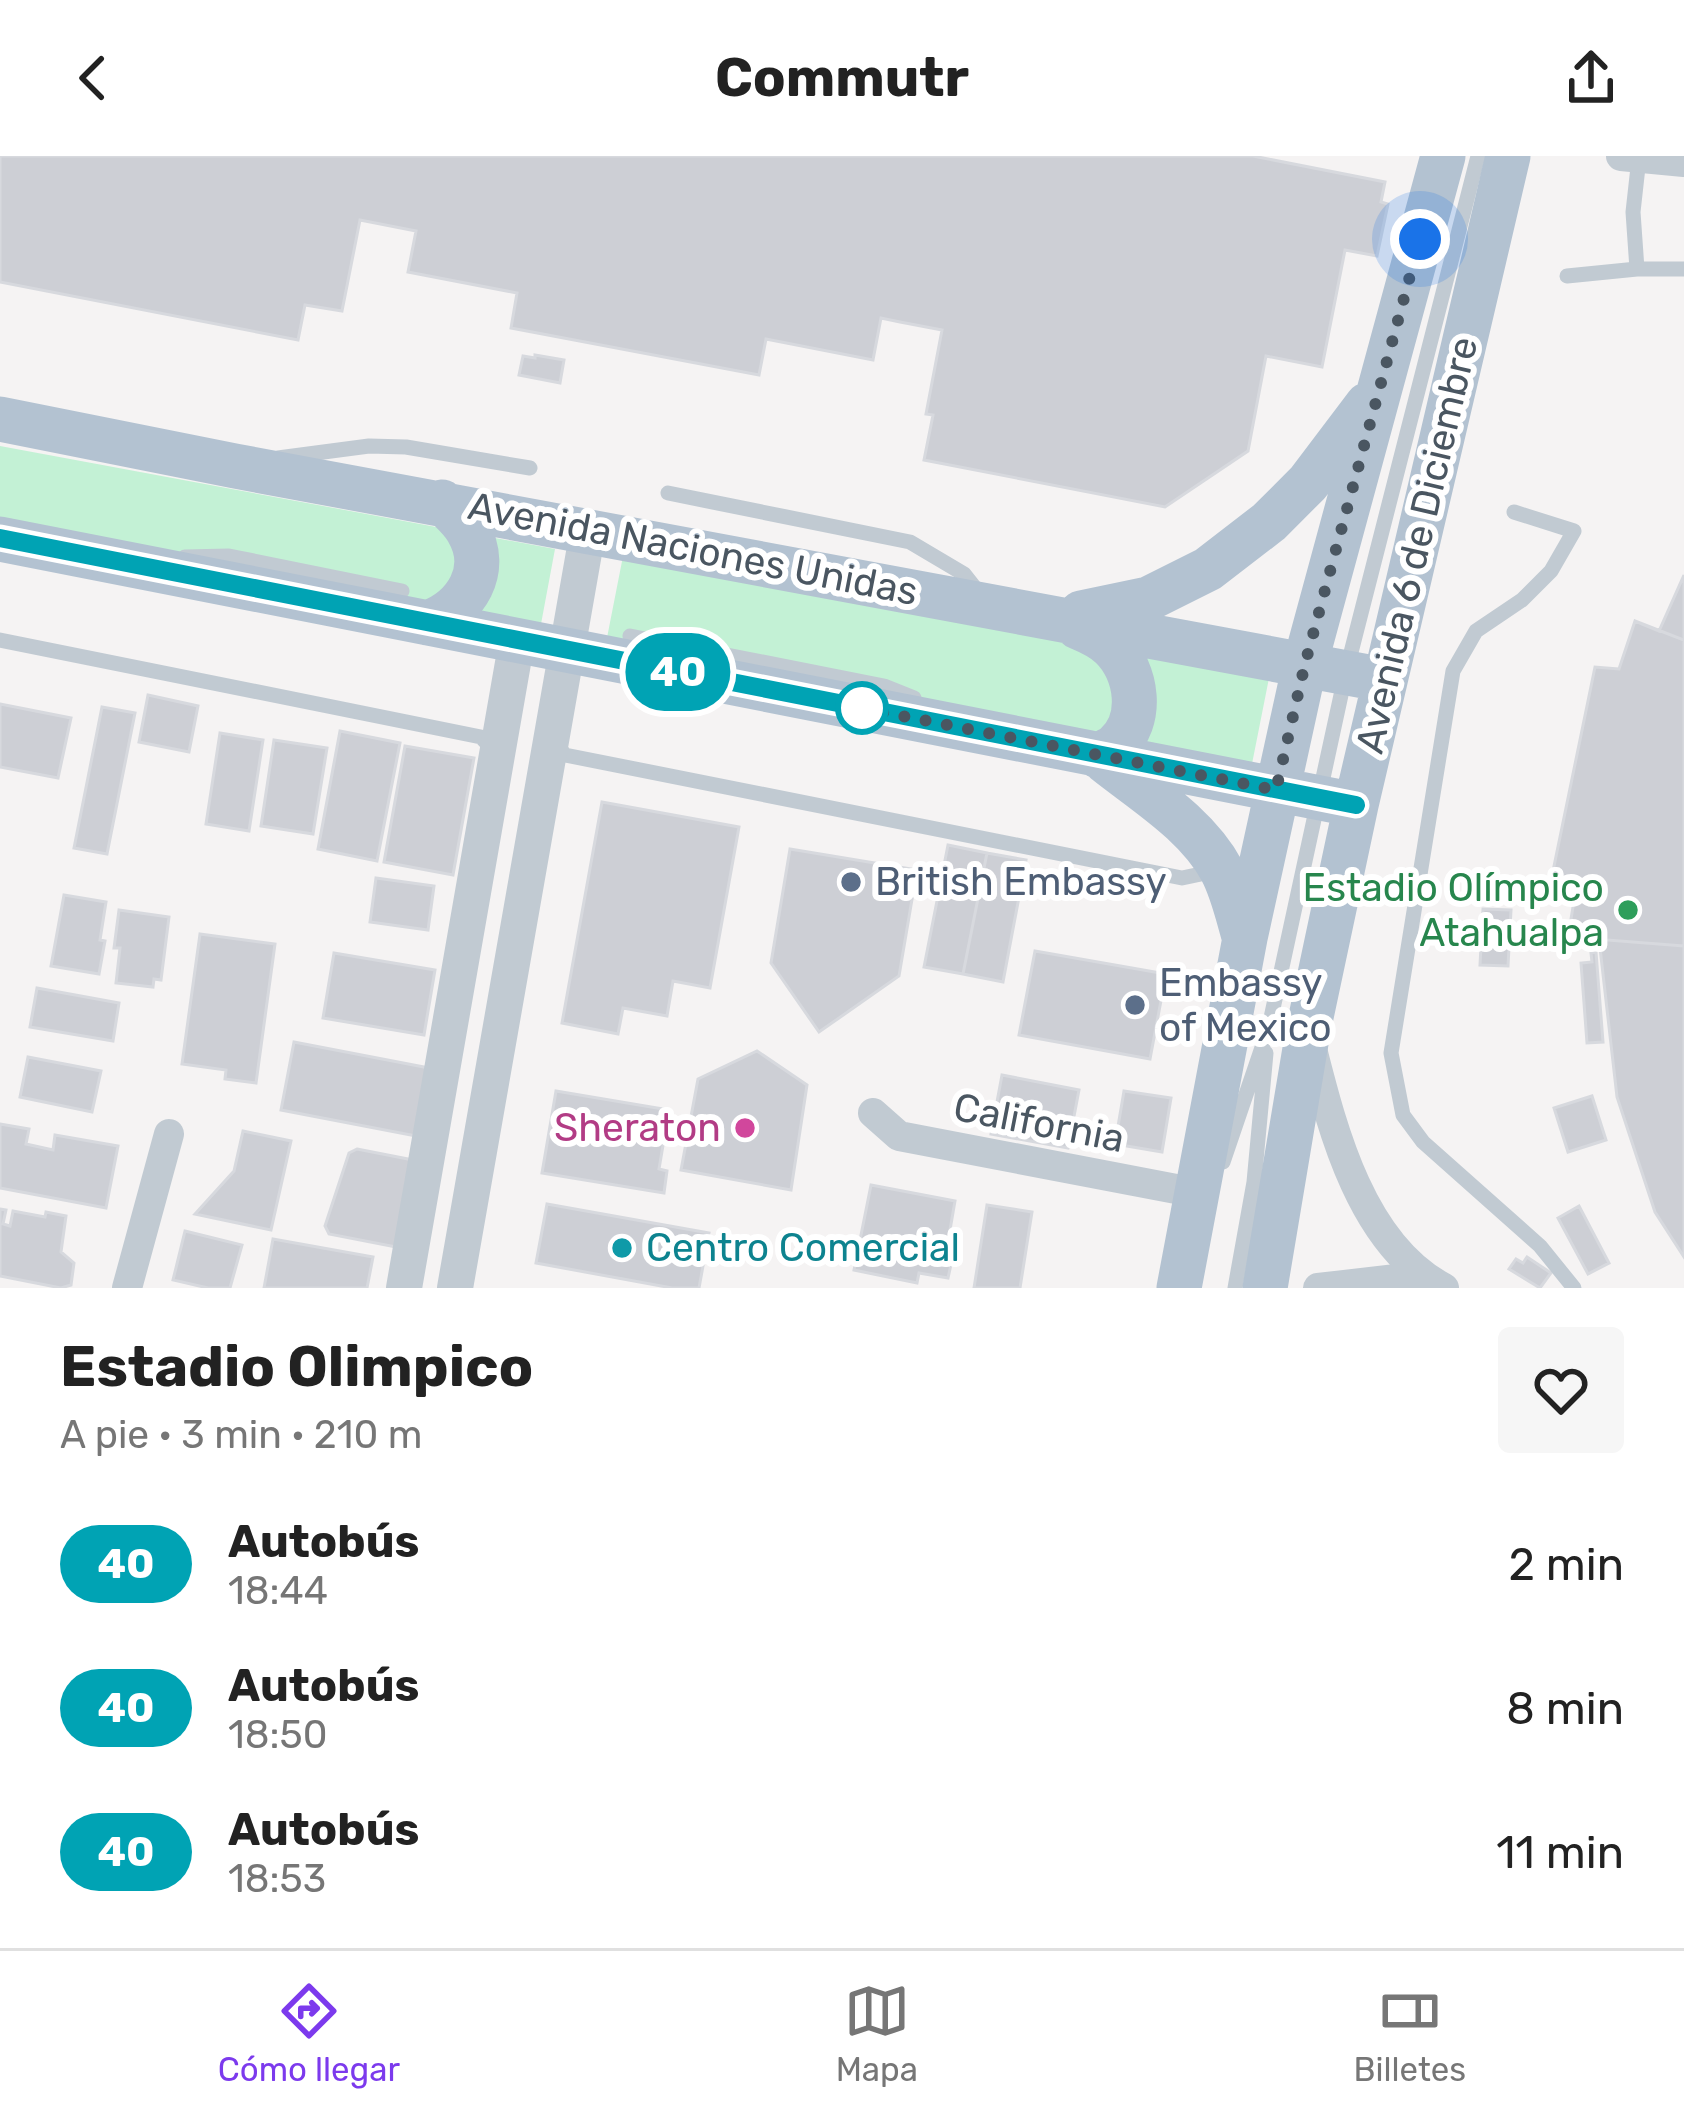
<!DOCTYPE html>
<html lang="es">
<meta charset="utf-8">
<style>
body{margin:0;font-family:Rubik,sans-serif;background:#f6f6f6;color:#222;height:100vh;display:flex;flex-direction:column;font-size:45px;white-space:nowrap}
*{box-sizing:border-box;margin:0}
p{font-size:39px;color:#767676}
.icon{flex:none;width:66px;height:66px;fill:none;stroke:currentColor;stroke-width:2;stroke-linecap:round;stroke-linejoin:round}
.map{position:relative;height:1132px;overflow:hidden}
.side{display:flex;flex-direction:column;background:#fff;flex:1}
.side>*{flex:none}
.badge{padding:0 24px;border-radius:39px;font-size:42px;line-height:78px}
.you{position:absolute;width:60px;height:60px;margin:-30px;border:9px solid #fff;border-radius:50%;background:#1a73e8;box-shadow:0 0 0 18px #1a73e833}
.map>.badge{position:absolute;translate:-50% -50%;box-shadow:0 0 0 6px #fff}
.round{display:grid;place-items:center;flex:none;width:126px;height:126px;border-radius:12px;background:#f6f6f6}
.headline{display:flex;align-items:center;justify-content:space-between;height:204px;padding:0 60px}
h1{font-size:57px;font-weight:700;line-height:90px}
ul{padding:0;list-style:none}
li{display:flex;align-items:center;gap:36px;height:144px;padding:0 60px}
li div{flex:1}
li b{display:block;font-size:45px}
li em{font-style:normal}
li .badge{min-width:132px;font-weight:700;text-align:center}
header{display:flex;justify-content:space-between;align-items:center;height:156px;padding:0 60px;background:#fff;font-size:54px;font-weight:700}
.tab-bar{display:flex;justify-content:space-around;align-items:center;height:168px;border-top:3px solid #e0e0e0;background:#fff;font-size:33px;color:#767676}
.tab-bar a{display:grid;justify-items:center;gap:6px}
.tab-bar .selected{color:#7c3aed}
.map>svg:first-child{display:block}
.green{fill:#c3f1d5}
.building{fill:#cdcfd5;stroke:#d7d9de;stroke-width:3}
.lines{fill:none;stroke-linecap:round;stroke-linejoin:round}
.service{stroke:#c1cad2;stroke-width:15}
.minor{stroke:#c1cad2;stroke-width:30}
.tertiary{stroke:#c1cad2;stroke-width:36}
.primary{stroke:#b3c2d1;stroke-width:45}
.line-casing{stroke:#fff;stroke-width:27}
.line{stroke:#00a3b4;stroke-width:18}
.walk{stroke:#4a5661;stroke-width:12;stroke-dasharray:0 21.6}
.stop-dot{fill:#fff;stroke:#00a3b4;stroke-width:6}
.service-dot{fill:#5c6f8a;stroke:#fff;stroke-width:4.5}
.leisure-dot{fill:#2e9e5b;stroke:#fff;stroke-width:4.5}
.hotel-dot{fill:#d1479c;stroke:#fff;stroke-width:4.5}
.culture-dot{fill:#0f9aa8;stroke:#fff;stroke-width:4.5}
.labels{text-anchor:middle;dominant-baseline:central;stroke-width:12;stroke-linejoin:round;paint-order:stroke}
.street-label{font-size:39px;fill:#4a5661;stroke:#fff}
.service-label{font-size:39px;fill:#4e5e75;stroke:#fff;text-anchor:start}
.leisure-label{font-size:39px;fill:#27864d;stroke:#fff;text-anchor:end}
.hotel-label{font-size:39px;fill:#b23c85;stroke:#fff;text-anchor:end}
.culture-label{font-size:39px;fill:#0d838f;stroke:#fff;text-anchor:start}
</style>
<header><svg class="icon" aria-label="back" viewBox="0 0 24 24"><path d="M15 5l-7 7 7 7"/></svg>Commutr<svg class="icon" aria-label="share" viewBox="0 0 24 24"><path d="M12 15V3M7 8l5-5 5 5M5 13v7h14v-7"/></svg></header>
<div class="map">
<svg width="1684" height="1132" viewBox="0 0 1684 1132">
<rect width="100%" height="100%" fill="#f5f3f3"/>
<path class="green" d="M0 290 555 393 541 468 0 367Z
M625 390 1270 517 1249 623 604 497Z"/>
<path class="building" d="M0 0H1253L1385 26 1381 46 1388 48 1377 100 1345 94 1322 211 1266 200 1248 295 1165 351 924 304 933 259 926 258 942 174 900 166 881 162 873 204 766 183 759 219 511 172 517 137 408 116 416 75 360 64 342 155 305 149 298 184 0 126Z
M535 199 564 204 560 227 519 219 523 200 535 202Z
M1684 419V1101L1655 1056 1617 941 1599 783 1568 781 1577 727 1552 720 1595 511 1619 513 1635 465 1659 475Z
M1635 465 1684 484V790L1568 781 1577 727 1552 720 1595 511 1619 513Z
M148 539 198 550 189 596 139 586Z
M0 548 71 562 58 622 0 611Z
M102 551 135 557 107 698 74 692Z
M340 575 400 587 377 705 318 693Z
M220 577 263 584 249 675 206 668Z
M274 584 327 592 313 678 261 670Z
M405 590 474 602 453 719 384 706Z
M602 646 739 671 710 832 673 825 667 860 623 852 618 878 562 867Z
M948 689 987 697 963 818 924 811Z
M790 693 917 714 899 820 819 876 771 807Z
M987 697 1026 704 1003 826 963 818Z
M376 722 434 730 428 774 370 766Z
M64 739 106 746 100 784 105 785 99 818 51 810Z
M1483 753 1511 754 1508 810 1480 809Z
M119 754 169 761 161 824 154 823 153 831 116 827 120 792H114Z
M200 778 275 788 256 927 225 923 226 914 182 908Z
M1035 795 1166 818 1150 903 1019 879Z
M1596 796 1603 886 1587 887 1581 807 1592 806 1591 797Z
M334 797 435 814 424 879 323 862Z
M37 832 119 847 113 885 30 871Z
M294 886 429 912 416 980 281 954Z
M757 895 807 929 791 1034 681 1014 698 923Z
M28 901 101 915 92 956 20 941Z
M1002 919 1079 934 1068 992 991 978Z
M556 935 669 954 659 1013 667 1015 664 1037 542 1017Z
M1124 935 1171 942 1162 996 1115 988Z
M1592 940 1606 984 1568 996 1554 952Z
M0 968 29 973 26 988 53 994 55 979 118 990 106 1052 0 1032Z
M243 975 291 985 271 1074 195 1058 234 1015Z
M357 993 413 1004 396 1091 329 1078 325 1070 349 997Z
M871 1029 955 1045 950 1074 957 1076 959 1080 957 1092 950 1090 947 1104H952L948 1122 919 1117 917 1127 854 1114Z
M547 1048 709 1077 699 1132H672L536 1107Z
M987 1049 1032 1056 1020 1132H974Z
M1579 1050 1609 1107 1588 1118 1558 1062Z
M0 1053 6 1054 3 1068 10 1070 13 1055 45 1061 46 1056 66 1060 61 1096 74 1107 71 1129 61 1132 0 1120Z
M185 1075 242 1089 230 1132H208L173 1124Z
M273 1083 373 1101 367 1132H264Z
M1527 1101 1551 1117 1540 1132 1509 1113 1516 1103 1523 1107Z"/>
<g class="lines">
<path class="service" d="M1637 113 1633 56 1639 2
M1567 120 1637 113H1684
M278 302 369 290 406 291 530 312
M668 337 910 386 964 418 979 437
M1514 356 1574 375 1551 415 1522 444 1476 475 1453 515 1391 897 1403 959 1423 986 1540 1090 1574 1132
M185 401 229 400 402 435
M630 480 884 530 914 542
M0 484 481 581 492 593
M555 586 565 599 1182 722 1201 718 1207 707
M1223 1006 1269 871 1346 516 1478 0
M1235 1132 1254 1026 1266 897"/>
<path class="minor" d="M1621 0 1684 6
M1312 893C1333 976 1362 1089 1444 1132
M873 957 899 980 1197 1037
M127 1132 169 978
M1318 1132 1422 1120"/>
<path class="tertiary" d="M404 1132 517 484
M455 1132 588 374"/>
<path class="primary" d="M0 263 235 310 1385 524
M0 383 1356 649
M1081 457 1148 443 1208 413 1269 366 1308 327 1367 249
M428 467C466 453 491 414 468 375 462 364 452 355 442 346
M1078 471C1090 476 1102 481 1112 491 1137 515 1145 565 1115 590 1110 594 1103 596 1098 600
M1105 605C1145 637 1197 668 1222 715 1232 734 1237 756 1243 777
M1179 1132 1245 782 1305 508 1443 0
M1265 1132 1308 875 1356 649 1508 0"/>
</g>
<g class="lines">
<defs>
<path id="line" d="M0 382 1356 649"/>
</defs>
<use href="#line" class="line-casing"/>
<use href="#line" class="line"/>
<path class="walk" d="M862 552 1276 634 1305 508 1420 83"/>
</g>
<circle class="stop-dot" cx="862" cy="552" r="24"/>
<g class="service-dot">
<circle cx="851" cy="726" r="12"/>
<circle cx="1135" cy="849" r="12"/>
</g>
<circle class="leisure-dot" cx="1628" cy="754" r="12"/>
<circle class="hotel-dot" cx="745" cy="972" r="12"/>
<circle class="culture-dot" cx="622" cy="1092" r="12"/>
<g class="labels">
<g class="street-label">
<text transform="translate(1417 389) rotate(-77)">Avenida 6 de Diciembre</text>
<text transform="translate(693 393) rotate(11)">Avenida Naciones Unidas</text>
<text transform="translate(1039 967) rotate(11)">California</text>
</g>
<g class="service-label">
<text x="875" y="726">British Embassy</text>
<text x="1159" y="827">Embassy<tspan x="1159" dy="45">of Mexico</tspan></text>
</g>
<g class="leisure-label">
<text x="1604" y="732">Estadio Olímpico<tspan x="1604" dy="45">Atahualpa</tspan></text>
</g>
<g class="hotel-label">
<text x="721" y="972">Sheraton</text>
</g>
<g class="culture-label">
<text x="646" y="1092">Centro Comercial</text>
</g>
</g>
</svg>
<div class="you" style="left:1420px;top:83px"></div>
<b class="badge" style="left:678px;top:516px;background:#00a3b4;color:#fff">40</b>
</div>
<section class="side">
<div class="headline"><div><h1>Estadio Olimpico</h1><p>A pie · 3 min · 210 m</p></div><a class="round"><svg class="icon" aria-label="heart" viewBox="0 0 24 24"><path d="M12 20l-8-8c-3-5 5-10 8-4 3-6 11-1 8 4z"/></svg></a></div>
<ul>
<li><span class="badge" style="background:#00a3b4;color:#fff">40</span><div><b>Autobús</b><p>18:44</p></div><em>2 min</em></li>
<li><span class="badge" style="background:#00a3b4;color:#fff">40</span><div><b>Autobús</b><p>18:50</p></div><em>8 min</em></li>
<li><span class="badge" style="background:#00a3b4;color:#fff">40</span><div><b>Autobús</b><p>18:53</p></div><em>11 min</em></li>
</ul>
</section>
<nav class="tab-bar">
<a class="selected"><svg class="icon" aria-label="directions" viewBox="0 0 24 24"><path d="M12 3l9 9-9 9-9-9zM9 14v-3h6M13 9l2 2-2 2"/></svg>Cómo llegar</a>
<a><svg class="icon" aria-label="map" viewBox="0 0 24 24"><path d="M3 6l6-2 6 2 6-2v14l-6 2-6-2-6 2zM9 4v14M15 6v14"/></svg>Mapa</a>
<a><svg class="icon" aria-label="tickets" viewBox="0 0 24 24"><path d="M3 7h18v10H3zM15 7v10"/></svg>Billetes</a>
</nav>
